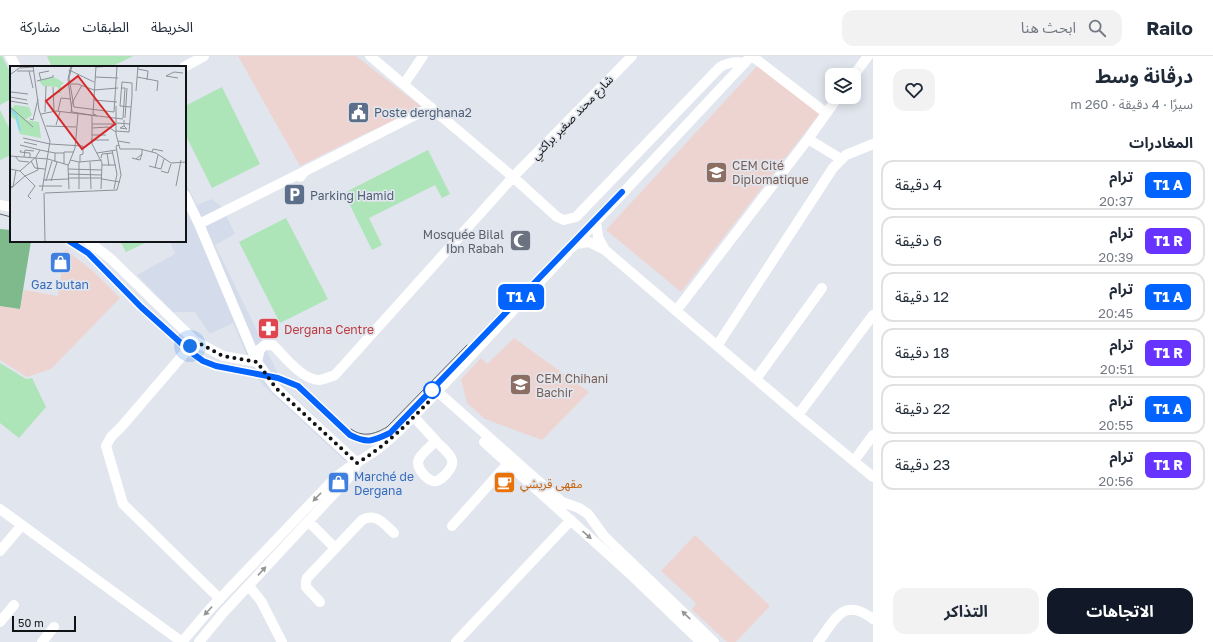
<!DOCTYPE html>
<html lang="ar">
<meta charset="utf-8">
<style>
body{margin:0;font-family:"Golos Text","Noto Sans Arabic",sans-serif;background:#f2f2f3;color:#1f2937;direction:rtl;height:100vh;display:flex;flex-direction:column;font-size:15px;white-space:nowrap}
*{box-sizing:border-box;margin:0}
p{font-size:13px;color:#747a83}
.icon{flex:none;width:22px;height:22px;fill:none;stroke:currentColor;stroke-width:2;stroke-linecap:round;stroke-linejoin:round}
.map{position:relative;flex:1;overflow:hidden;direction:ltr}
.panel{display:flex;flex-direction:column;background:#fff;width:340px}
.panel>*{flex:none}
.badge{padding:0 8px;border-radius:6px;font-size:14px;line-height:26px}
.tools{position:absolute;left:825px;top:12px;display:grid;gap:8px}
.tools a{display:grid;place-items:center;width:36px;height:36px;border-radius:8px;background:#fff;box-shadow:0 2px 10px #0003;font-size:20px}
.scale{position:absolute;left:12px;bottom:10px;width:64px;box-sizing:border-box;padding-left:4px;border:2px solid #121316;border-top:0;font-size:11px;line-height:14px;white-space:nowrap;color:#121316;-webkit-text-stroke:3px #e1e5ed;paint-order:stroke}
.you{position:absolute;width:20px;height:20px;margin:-10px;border:3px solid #fff;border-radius:50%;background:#1a73e8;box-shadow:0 0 0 6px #1a73e833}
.map>.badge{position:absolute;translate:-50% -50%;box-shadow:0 0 0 2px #fff}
h2{padding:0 20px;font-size:15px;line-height:36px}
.round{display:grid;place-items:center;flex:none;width:42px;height:42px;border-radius:12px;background:#f2f2f3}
.summary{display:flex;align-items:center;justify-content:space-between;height:68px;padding:0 20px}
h1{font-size:19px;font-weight:700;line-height:30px}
.action{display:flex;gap:8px;margin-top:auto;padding:8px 20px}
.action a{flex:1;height:46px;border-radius:12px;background:#111827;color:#fff;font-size:16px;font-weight:700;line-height:46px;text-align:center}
.action a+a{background:#f2f2f3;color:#1f2937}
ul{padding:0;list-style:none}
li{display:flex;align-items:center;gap:12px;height:50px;margin:0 8px 6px;padding:0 12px;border:2px solid #e0e1e3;border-radius:12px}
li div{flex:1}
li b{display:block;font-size:15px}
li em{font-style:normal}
li .badge{min-width:44px;font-weight:700;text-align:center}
header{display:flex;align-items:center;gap:24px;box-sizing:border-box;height:56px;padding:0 20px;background:#fff;border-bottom:1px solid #e0e1e3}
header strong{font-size:19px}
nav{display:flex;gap:22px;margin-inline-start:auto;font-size:14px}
.search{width:280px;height:36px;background:#f2f2f3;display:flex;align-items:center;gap:10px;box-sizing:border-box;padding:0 14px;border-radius:12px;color:#747a83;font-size:15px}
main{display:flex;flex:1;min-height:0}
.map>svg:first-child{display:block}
.built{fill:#d4dbea}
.education{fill:#eed4d0}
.green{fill:#ade4b8}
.forest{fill:#7eba8b}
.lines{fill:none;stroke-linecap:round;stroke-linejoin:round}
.minor{stroke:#fff;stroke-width:10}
.tram{stroke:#5f6266;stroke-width:1}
.oneway{fill:#949596}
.line-casing{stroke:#fff;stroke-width:9}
.line{stroke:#0363ff;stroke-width:6}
.walk{stroke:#121316;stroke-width:4;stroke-dasharray:0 7.2}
.stop-dot{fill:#fff;stroke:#0363ff;stroke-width:2}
.labels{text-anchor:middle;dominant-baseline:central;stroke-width:3.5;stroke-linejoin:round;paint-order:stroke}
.service-label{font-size:12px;fill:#4e5e75;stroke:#e1e5ed;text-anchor:start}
.street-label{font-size:12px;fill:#121316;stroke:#e1e5ed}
.education-label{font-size:12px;fill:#785e54;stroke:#e1e5ed;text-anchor:start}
.worship-label{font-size:12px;fill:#5b616d;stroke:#e1e5ed;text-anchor:end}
.shop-label{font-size:12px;fill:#366cbe;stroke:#e1e5ed}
.health-label{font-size:12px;fill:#be3a42;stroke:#e1e5ed;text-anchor:start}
.food-label{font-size:12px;fill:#c56008;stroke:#e1e5ed;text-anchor:start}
.inset-river{fill:none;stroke:#84dbf5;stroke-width:2}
.inset-road{fill:none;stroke:#8e9197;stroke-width:1}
.view{fill:#d62828;fill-opacity:0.15;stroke:#d62828;stroke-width:2}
.inset-edge{fill:none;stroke:#121316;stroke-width:2}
</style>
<header>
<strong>Railo</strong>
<div class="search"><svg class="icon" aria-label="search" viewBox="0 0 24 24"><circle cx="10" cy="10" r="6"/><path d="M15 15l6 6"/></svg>ابحث هنا</div>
<nav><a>الخريطة</a><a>الطبقات</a><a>مشاركة</a></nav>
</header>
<main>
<section class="panel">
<div class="summary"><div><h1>درڨانة وسط</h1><p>سيرًا · 4 دقيقة · 260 m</p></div><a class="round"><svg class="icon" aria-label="heart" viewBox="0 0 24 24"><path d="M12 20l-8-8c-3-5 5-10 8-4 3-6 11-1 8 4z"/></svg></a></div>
<h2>المغادرات</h2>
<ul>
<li><span class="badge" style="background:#0363ff;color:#fff">T1 A</span><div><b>ترام</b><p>20:37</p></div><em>4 دقيقة</em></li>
<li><span class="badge" style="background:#63f;color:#fff">T1 R</span><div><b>ترام</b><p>20:39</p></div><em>6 دقيقة</em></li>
<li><span class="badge" style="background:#0363ff;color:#fff">T1 A</span><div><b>ترام</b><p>20:45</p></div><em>12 دقيقة</em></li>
<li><span class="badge" style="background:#63f;color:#fff">T1 R</span><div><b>ترام</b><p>20:51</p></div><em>18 دقيقة</em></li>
<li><span class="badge" style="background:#0363ff;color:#fff">T1 A</span><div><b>ترام</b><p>20:55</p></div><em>22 دقيقة</em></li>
<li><span class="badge" style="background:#63f;color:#fff">T1 R</span><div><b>ترام</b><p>20:56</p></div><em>23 دقيقة</em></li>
</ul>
<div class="action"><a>الاتجاهات</a><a>التذاكر</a></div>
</section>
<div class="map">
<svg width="873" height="586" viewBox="0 0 873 586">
<rect width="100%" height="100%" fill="#e1e5ed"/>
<path class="built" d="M185 126 197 149 212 143 222 151 235 178 215 189 285 332 353 397 345 405 265 331 257 322 233 267 210 278 195 256H173L137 219 175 198 170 185H185V176L187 175 185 170Z"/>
<path class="education" d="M238 0H356L423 52 362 79 300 110Z
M760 7 820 57 681 236 606 174Z
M65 193 94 216 120 242 51 313 27 321 0 304V250L20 253 24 234 58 240Z
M514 282 589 336 542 384 485 363 467 347 461 323 481 302 487 308Z
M695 479 770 550 736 586H727L692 554 696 547 661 515Z"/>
<path class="green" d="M0 0H2L11 18V43L0 49Z
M47 0H133L111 11H52Z
M222 31 260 108 212 132 185 78V50Z
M0 54 11 76V99L0 104Z
M428 94 450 138 442 142 435 129 369 162 382 189 372 194 344 137Z
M286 162 328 243 280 267 239 186Z
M120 185H149L126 196Z
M0 307 26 323 32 322 46 351 19 382 0 367Z"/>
<path class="forest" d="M0 173 11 174V185H31L20 253 0 250Z"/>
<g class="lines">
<path class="minor" d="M10 0 16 11
M370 0 513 121 557 161 564 164 576 161 720 11C728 6 735 5 745 7
M752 0 826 57
M184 11 204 0
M854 19 868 0
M404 28 423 0
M808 83 841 103
M300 121 305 115 431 51
M185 139 199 168 257 306 276 332 357 407
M0 149 11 151
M596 166 598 181 605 194
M199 168 305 115
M88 185 111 203 195 285 223 300 257 306
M576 188 589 186 605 194 798 359 873 421
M676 255 808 83 838 41
M195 285 122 370 111 381 106 390 123 448 220 543
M717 290 833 112 846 99 873 88
M257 306 260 293 265 289H273C284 300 303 325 320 324 324 323 330 321 335 319L513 121 632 0
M756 323 822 232
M438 336 562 446 579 452 588 458 604 480 714 586
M798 359 873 259
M413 360 436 385
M436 385C440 390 450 397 452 404 454 412 440 427 433 425 426 423 415 411 419 403 422 397 430 391 436 385Z
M484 386 628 516 701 586
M854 405 873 379
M0 453 182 586
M309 466 335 492
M452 470 511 404
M0 495 22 469
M249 530 261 545 282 586
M320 546 306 531V525L307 522 362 464C376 456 385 469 394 477
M0 566 14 549
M42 586 54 571
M182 586 210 553 335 422C348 410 365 403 379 392 399 377 416 358 433 340L751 0
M199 586 223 557 342 429 351 419 357 407
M456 586 571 464
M818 586C835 564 843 540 873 563"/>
<path class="tram" d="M0 158 11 161
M69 185 88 197 141 251 192 297 203 305 216 310 279 322 297 330 350 379C367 387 373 385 390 377L622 136
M351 373C363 382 375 378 387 371L467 289"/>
</g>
<defs><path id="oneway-solid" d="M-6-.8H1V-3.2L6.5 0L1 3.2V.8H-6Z"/></defs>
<g class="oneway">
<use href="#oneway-solid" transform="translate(317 441) rotate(134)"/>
<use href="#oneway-solid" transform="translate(587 479) rotate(41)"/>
<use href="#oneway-solid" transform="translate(262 515) rotate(-47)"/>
<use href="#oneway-solid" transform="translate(208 555) rotate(133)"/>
<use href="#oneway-solid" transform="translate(686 559) rotate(-136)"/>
</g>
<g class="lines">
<defs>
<path id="line" d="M69 185 88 197 141 251 192 297 203 305 216 310 278 322 298 330 350 379C368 388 373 385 390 377L622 136"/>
</defs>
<use href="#line" class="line-casing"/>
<use href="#line" class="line"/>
<path class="walk" d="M190 290 195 285 223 300 257 306 276 332 357 407C388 389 413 362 438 336L432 334"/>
</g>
<defs>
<symbol id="civic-square" viewBox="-11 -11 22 22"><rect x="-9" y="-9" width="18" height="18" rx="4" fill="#5c6f8a" stroke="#e1e5ed"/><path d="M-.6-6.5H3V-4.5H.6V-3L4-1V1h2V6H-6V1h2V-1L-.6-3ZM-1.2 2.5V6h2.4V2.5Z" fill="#fff"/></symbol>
<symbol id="school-square" viewBox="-11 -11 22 22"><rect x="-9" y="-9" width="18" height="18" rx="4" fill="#8d6e63" stroke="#e1e5ed"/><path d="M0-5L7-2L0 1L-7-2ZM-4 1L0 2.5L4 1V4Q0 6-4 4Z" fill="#fff"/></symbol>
<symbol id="parking-square" viewBox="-11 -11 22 22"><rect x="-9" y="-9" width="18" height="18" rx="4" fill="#5c6f8a" stroke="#e1e5ed"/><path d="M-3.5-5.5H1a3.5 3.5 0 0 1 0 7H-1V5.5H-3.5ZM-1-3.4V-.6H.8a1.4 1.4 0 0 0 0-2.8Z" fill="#fff"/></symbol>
<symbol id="mosque-square" viewBox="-11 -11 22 22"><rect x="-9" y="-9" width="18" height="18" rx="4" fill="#6b7280" stroke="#e1e5ed"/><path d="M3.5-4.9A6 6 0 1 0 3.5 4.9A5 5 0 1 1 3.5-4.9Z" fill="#fff"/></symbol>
<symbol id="shop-square" viewBox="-11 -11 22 22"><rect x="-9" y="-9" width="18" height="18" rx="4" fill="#3f7fe0" stroke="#e1e5ed"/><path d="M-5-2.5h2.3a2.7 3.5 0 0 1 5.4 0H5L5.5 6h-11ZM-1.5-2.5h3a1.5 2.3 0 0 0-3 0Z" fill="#fff"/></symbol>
<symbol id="pharmacy-square" viewBox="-11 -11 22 22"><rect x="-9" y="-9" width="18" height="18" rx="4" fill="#e0444e" stroke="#e1e5ed"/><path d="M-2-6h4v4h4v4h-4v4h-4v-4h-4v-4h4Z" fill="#fff"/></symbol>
<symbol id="cafe-square" viewBox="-11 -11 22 22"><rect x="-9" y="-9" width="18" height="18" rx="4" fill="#e8710a" stroke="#e1e5ed"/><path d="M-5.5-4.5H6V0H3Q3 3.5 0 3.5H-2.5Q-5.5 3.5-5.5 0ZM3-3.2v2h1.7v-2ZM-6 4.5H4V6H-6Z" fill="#fff"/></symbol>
</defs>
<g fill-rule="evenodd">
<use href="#civic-square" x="346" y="44" width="25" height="25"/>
<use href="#school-square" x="704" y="104" width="25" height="25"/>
<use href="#parking-square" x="282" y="126" width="25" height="25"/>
<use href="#mosque-square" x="508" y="172" width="25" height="25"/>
<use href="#shop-square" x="48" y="194" width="25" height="25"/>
<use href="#pharmacy-square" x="256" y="260" width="25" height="25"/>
<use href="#school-square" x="508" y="316" width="25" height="25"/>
<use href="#shop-square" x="326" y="414" width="25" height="25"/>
<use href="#cafe-square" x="492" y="414" width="25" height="25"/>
</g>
<circle class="stop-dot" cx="432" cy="334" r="8"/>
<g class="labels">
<g class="service-label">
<text x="374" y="56">Poste derghana2</text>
<text x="310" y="139">Parking Hamid</text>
</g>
<g class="street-label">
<text transform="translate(572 61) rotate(-46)">شارع محند صغير براكتي</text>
</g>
<g class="education-label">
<text x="732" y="109">CEM Cité<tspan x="732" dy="14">Diplomatique</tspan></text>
<text x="536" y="322">CEM Chihani<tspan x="536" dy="14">Bachir</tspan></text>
</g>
<g class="worship-label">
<text x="504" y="178">Mosquée Bilal<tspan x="504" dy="14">Ibn Rabah</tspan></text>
</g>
<g class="shop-label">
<text x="60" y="228">Gaz butan</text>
<text x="354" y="420" text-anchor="start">Marché de<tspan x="354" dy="14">Dergana</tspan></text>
</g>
<g class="health-label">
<text x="284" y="273">Dergana Centre</text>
</g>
<g class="food-label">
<text x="520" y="427">مقهى قريشي</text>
</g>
</g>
<g transform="translate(10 10)">
<rect width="176" height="176" fill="#e1e5ed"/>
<path d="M44 11 54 17 51 19V27H48V21L33 20 29 15ZM5 39 19 41 22 49 15 54 29 56 31 72 10 68 6 54 1 51V44Z" fill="#ade4b8"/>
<path class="inset-river" d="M0 43 6 49 10 65M93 176H107"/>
<path class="inset-road" d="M23 0 29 44 40 75 32 125M61 0 58 13 62 46 87 50M62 0 59 12 64 41 104 46 107 0M86 1 104 0M10 2 23 1M128 3 138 5 137 14M7 5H24M19 5 23 22M60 7 59 4 84 16M1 8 12 0M85 11 108 12M127 11 148 15 147 25M168 12 156 10 164 6 173 7M31 14 29 7 39 5M27 15 43 11V9M61 18H68L84 24 108 22M43 21 44 45M111 22H115L113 52M126 25 128 0M1 26 18 28M0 29V8M0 31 17 34M84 34 107 36M0 35 18 38M106 40V68L110 83H130L146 87 161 97 176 96M0 41 23 61M48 45 51 32 61 33M35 46 36 20M61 47 62 37 72 19M31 48 46 45 113 53M86 49 83 48 86 0M82 50V78L92 97 91 123M115 52 117 22M20 53 23 54 28 33M107 57 120 58M82 58H107M46 59 50 46M36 60 66 61M114 60 110 62 117 63 114 60V54M82 62 98 61 106 66M106 65 119 66 122 30V17L112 16 110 40 121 41M82 69H96M13 72 40 78M81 74H99M108 75 120 77M14 76 27 79M40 78 73 80V88L70 89V96M10 79 30 84M11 84 10 86 20 87V91M102 84 107 108 104 123M142 86 143 83 153 85M87 87 106 84M97 87 99 100M0 90 38 93M5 90 9 95 19 96M14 91 15 84 24 85M91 92 92 88 103 87M122 92 130 94 132 88M38 93 58 99M126 93 132 88V83M60 94 69 96 92 94M21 95 25 102 35 103M45 96V87H54M69 96V123M80 96 81 123M54 98V86H64M92 99H106M139 100 151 103 154 93M145 102 148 89M0 103 10 105 15 110 0 123M58 103 92 104M10 105 26 91 30 84 45 87M151 105 158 107 161 98M58 108 92 109M58 112H92M92 113 110 116M33 114 58 113M36 115 42 95M41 115 47 96M0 120 3 121 6 104M29 120H52M166 120 171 94M59 123 58 100 65 82 68 48M34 127 35 176M35 127 107 124 111 109 106 80 109 79M21 133 18 130 25 120 15 110 28 104 26 92"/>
<path class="view" d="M68 10 105 58 72 83 36 35Z"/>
<rect width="176" height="176" class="inset-edge"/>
</g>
</svg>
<div class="tools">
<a><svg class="icon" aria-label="layers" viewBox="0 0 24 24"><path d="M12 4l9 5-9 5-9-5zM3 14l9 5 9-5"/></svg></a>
</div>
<div class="scale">50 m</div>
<div class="you" style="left:190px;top:290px"></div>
<b class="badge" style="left:521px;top:241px;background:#0363ff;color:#fff">T1 A</b>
</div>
</main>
